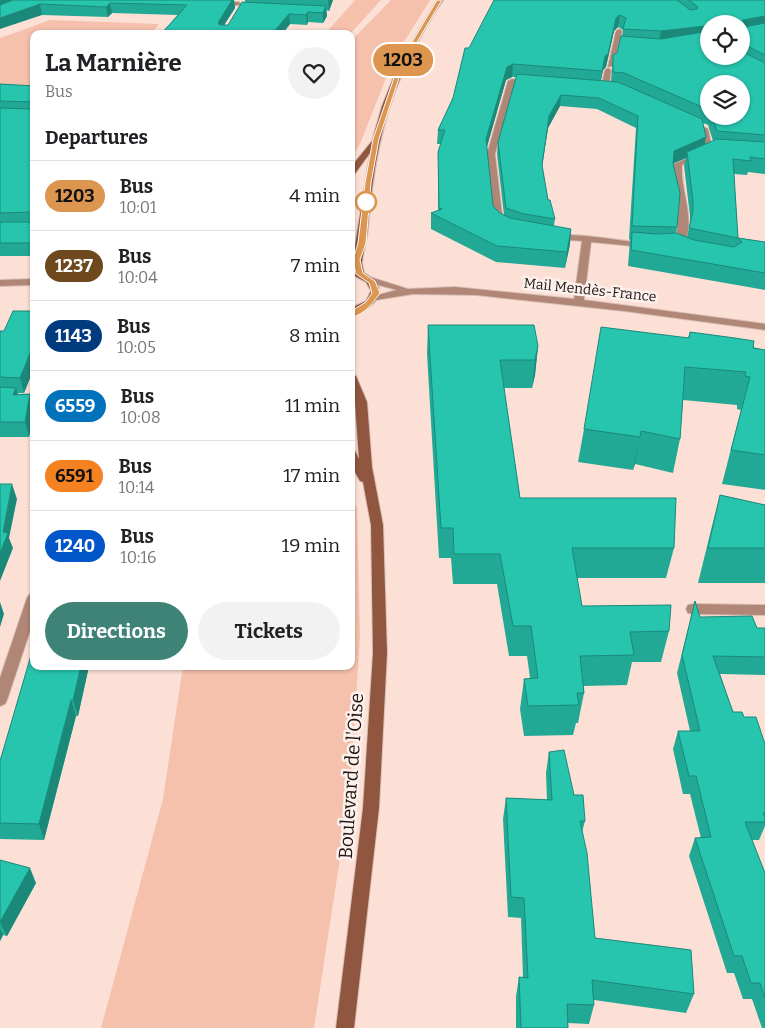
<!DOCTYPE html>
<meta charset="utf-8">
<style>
body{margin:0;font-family:Bitter,serif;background:#f2f2f2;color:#202124;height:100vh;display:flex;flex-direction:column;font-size:19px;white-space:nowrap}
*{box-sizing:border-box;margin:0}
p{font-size:16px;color:#757577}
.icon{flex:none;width:28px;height:28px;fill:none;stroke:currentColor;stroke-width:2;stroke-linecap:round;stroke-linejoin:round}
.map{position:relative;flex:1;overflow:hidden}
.panel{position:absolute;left:30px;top:30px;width:325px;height:640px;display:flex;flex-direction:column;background:#fff;border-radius:10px;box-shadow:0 1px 4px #0004}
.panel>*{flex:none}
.badge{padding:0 10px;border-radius:16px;font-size:18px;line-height:32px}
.fabs{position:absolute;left:700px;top:15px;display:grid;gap:10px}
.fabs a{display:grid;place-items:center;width:50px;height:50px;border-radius:50%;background:#fff;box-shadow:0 1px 4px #0004;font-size:25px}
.map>.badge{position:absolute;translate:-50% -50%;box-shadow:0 0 0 2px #fff}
h2{padding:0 15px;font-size:19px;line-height:45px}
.round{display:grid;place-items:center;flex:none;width:52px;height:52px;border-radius:26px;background:#f2f2f2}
.summary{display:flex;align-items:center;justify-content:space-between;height:85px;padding:0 15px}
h1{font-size:24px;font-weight:700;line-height:38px}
.button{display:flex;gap:10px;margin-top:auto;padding:10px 15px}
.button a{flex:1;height:58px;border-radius:30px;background:#3f8377;color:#fff;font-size:20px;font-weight:700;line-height:58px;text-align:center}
.button a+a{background:#f2f2f2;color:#202124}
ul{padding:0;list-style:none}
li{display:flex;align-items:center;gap:15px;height:70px;padding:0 15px;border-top:1px solid #e0e0e0}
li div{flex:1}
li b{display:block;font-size:19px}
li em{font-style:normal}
li .badge{min-width:55px;font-weight:700;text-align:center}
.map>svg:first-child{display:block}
.green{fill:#f5c1ad}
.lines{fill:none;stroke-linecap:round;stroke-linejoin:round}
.service-casing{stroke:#d9bfb6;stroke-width:2}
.minor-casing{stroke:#d9bfb6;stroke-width:2}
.secondary-casing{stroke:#d9bfb6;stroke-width:2}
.service{fill:#b08676;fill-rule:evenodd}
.minor{fill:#b08676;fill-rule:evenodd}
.secondary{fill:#91563f;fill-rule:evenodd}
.wall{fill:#22a996;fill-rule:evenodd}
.shaded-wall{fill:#1b897a}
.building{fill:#27c4ae;stroke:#1b897a}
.line{fill:#dc9650;stroke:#fff}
.stop-dot{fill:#fff;stroke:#dc9650;stroke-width:2.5}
.labels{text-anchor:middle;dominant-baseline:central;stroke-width:5;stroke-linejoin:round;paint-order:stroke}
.far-street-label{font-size:14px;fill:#1e1411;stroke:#fdf1ed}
.near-street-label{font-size:19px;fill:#1e1411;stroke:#fdf1ed}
</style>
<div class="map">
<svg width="765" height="1028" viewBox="0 0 765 1028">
<rect width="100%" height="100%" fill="#fde0d5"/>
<path class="green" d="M355 0H381L350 34H325Z
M391 0H430L394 58 360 144 351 158V41Z
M50 20 159 24 151 34H34V86L0 85V38Z
M351 497 357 508 360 637 350 793 314 1028H101L163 799 183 666H351Z"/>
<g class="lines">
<defs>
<path id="service" d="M619 29 622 31 613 66 608 67 616 31Z
M608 68 611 70 609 88 605 90 601 88 605 70Z
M693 604 765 605V615L693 614 688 613 686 609 688 605Z"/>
<path id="minor" d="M239 2 241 5 218 6 215 4 218 2Z
M512 79 621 88 708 129 713 153 682 165C680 192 697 220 683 246L653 248 591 242 584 300 765 324V330L624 311 476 295 413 294 370 301V297L397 290 367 282 365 280 370 277 408 289 455 287 574 299 582 241C561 239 505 239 494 221L487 154 508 81ZM515 83 617 92 701 130 706 150 674 164 673 176 679 206 676 242C647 246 616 239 587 236 562 234 525 234 503 222L495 154Z
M34 279V285L0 286V280Z
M0 394 34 395V401L0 400Z
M34 593V619L7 700 5 704 0 706V678L27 598 29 595Z"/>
<path id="secondary" d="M437 0H443C391 79 376 136 368 229 367 241 363 252 362 263L364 273C393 289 376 308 351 315V308L366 301 371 291 366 282 351 274V268L354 269 353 258 370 153 354 175H351V167L372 141 382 106 398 66Z
M351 373 356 376 367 402 372 467 383 525 387 653 379 808 354 1028H336L363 808 373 653 371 525 363 482 360 481 351 465V450L355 451 359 459 355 402 351 391Z"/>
</defs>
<use href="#service" class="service-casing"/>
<use href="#minor" class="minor-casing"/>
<use href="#secondary" class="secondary-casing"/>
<use href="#service" class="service"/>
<use href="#minor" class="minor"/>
<use href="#secondary" class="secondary"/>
</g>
<path class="wall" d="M0 0H239H234L235 8 224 25H228L245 2V0H333L329 11 326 10 327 16 323 23 308 22 307 25 290 24 282 34H161L178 15 112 13 108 17 42 15Z
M498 0H765V174L748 172 747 175 734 174 738 238 765 242V290L628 266 630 240 629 239 636 128 597 109 560 106 548 128 542 167 548 200 555 219 554 225 570 244 565 268 496 262 431 229V213L438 211V152L441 144H437L438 130 453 98 469 48ZM709 24H741V56H709ZM618 27 623 30 622 36 617 53 613 55 612 68 611 82 601 81 603 70 606 67 614 31ZM512 77H516L498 142 497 154 504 215 500 213 493 206 487 147 506 80ZM709 84 741 116H709ZM703 123 708 125 713 141 705 144ZM686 158 684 166 690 216V223L687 237 676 233 677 227 674 163Z
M0 84 34 86V256H0Z
M34 311V368L24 393H18V395L30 394 34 409 29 437H0V331H4Z
M428 325 538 346 535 375 532 388H504L520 498 674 548 666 578H577L582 606 669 631 661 662H632L627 685 584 686V693L578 723H576L573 735 524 736 520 709 524 679 530 678 527 656H509L497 584H453L451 558H439L427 354Z
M690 332 765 350V490L722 484 741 410 737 409V405L683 400 680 439 673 473 635 464 633 470 578 462 584 429 688 338Z
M720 495 765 505V583H698L711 530Z
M695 601 700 617 757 628H765V675L720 674 733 712 744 717 765 744V826L759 840H752L765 873V1028H762L752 999H743L734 973H727L689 856 695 838H701L690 794H683L673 749 678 731H690L677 673Z
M34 666H89L78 716H76L44 840 0 839V761Z
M549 752 574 795 585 821 582 832 595 938 694 994 686 1013 594 1000V1005L589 1024 568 1023V1028H516V996L519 977H523L521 918 508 917 503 819 506 798 547 800 546 773Z
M0 860 36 883 7 936 3 935 0 941Z"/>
<path class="shaded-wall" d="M0 0H24L0 8Z
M232 0H234L235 8 219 33 218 23Z
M329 0H333L329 11 328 1Z
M110 3 112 13 108 17 106 7Z
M40 4 42 15 0 29V18Z
M326 6 327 16 323 23V13Z
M308 12V22L307 25 306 15Z
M289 14 290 24 282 34H272Z
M620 15 618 27 614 31 606 67 603 70 600 84 602 71 605 56 616 18Z
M765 16V27L741 28 743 20Z
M705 26 703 38 659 44 661 31Z
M513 64 512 77 506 80 485 153 486 139 507 67Z
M561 95 560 106 548 128 540 178 549 116Z
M706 137 704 149 687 152 686 158 672 164 674 151Z
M571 229 570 244 565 268 567 252Z
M34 344V368L24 393 20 378Z
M538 346 535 375 532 388 535 360Z
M16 388 20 402 13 395Z
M30 394 34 411 29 437 25 422Z
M641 431 635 464 633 470 640 437Z
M12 484 17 499 9 538 13 548 0 581V553L3 532Z
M0 602 4 614 0 627Z
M81 666H89L78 716 73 700Z
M71 700 76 716 44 840 39 824Z
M30 868 36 883 7 936 0 922Z
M0 929 3 935 0 941Z"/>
<path class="building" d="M13 0H232L218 23 220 25H228L242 2 326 6 323 13 308 12 306 15 289 14 272 34H161L187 5 110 3 106 7 40 4 0 18V5Z
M494 0H677L690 10 697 9 698 7 689 0H765V16L743 20 742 25 744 27 765 23V55L741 43V24H709V27L705 26 661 31 623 29 626 18 620 15 616 18 608 54 605 56 602 71 513 64 507 67 486 139 493 206 500 213 510 218 571 229 567 252 497 246 431 213 442 209 439 208 438 152 445 130H438L453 98 465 48H469Z
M703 32 709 34V56H741V51L765 63V135L717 131 712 116H741V84H709V110L624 73 613 72V55L617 53 621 36 661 39Z
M517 74 618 82 702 119 706 137 674 151 673 164 680 193 677 227 632 226 638 116 599 98 561 95 549 116 542 165 548 200H550L555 219 524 214 506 208 498 142Z
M0 84 34 86V243H0V222H31L33 214 31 212 0 213V108L31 109 33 107V102L0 101Z
M717 139 765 142V159L750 157 751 161 733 159 738 238 765 242V273L631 250 632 232 656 234 676 233 694 240 734 247 742 242 738 238 689 228 693 211V201L687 152Z
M13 311H34V344L20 378 0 377V331H4Z
M428 325H534L538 346 535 360H500L520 498H676L674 548H572L582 606 671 605 669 631 630 632 634 655 580 656 584 693H577L579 705 528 706 524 679 538 678 531 626H513L500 554H454L453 528H441Z
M601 327 689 338 690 332 735 338 754 341 753 348 765 350V455L731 450 750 377 745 376 746 372 685 367 680 439 641 431 640 437 584 429Z
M0 387 16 388 13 395 30 394 25 422H0Z
M0 484H12L3 532 8 533 0 553Z
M720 495 765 505V548H708Z
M695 601 700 617 752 616 757 628H765V657L713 656 733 712H742L744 717H756L765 744V813H763L765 818V822H745L765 873V998L760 983H751L742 956H734L695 838 711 837 696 776H689L678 731H700L682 655Z
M34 645V666H81L73 700H71L39 824 0 823V761Z
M564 750 574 795H583L585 821H580L587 853 595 938 691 950 694 994 592 980 594 1005 567 1004 568 1028H521L519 977 528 978 524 898 511 897 506 798 552 800 549 752Z
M0 860 30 868 0 922Z"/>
<path class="line" d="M437 0H442L403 66 379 139 371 183 366 243 360 260 363 273 375 281 380 293C373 303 362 318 348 317V313L366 302 372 293 369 283 356 274 353 260 358 243 365 183 373 139 398 66Z"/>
<circle class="stop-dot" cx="366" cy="202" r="10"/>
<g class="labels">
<g class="far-street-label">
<text transform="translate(590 290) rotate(6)">Mail Mendès-France</text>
</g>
<g class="near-street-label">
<text transform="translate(351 776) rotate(-86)">Boulevard de l'Oise</text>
</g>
</g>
</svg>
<div class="fabs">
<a><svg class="icon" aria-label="locate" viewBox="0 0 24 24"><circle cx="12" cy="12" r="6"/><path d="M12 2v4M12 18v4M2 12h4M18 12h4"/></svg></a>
<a><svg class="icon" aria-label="layers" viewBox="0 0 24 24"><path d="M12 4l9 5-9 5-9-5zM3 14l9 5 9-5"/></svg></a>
</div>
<b class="badge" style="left:403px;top:60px;background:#dc9650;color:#111">1203</b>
<section class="panel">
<div class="summary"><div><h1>La Marnière</h1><p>Bus</p></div><a class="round"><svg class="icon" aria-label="heart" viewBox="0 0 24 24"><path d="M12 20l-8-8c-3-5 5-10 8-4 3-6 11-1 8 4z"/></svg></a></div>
<h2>Departures</h2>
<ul>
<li><span class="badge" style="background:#dc9650;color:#111">1203</span><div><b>Bus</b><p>10:01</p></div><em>4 min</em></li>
<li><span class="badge" style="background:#6e491e;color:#fff">1237</span><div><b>Bus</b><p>10:04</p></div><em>7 min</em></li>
<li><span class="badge" style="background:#003b80;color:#fff">1143</span><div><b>Bus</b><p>10:05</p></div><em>8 min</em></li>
<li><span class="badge" style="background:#0072bc;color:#fff">6559</span><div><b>Bus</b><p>10:08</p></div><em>11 min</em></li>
<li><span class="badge" style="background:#f58220;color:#111">6591</span><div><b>Bus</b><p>10:14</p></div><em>17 min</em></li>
<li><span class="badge" style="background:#0055c8;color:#fff">1240</span><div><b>Bus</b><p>10:16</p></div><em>19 min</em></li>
</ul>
<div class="button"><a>Directions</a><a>Tickets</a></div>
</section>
</div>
